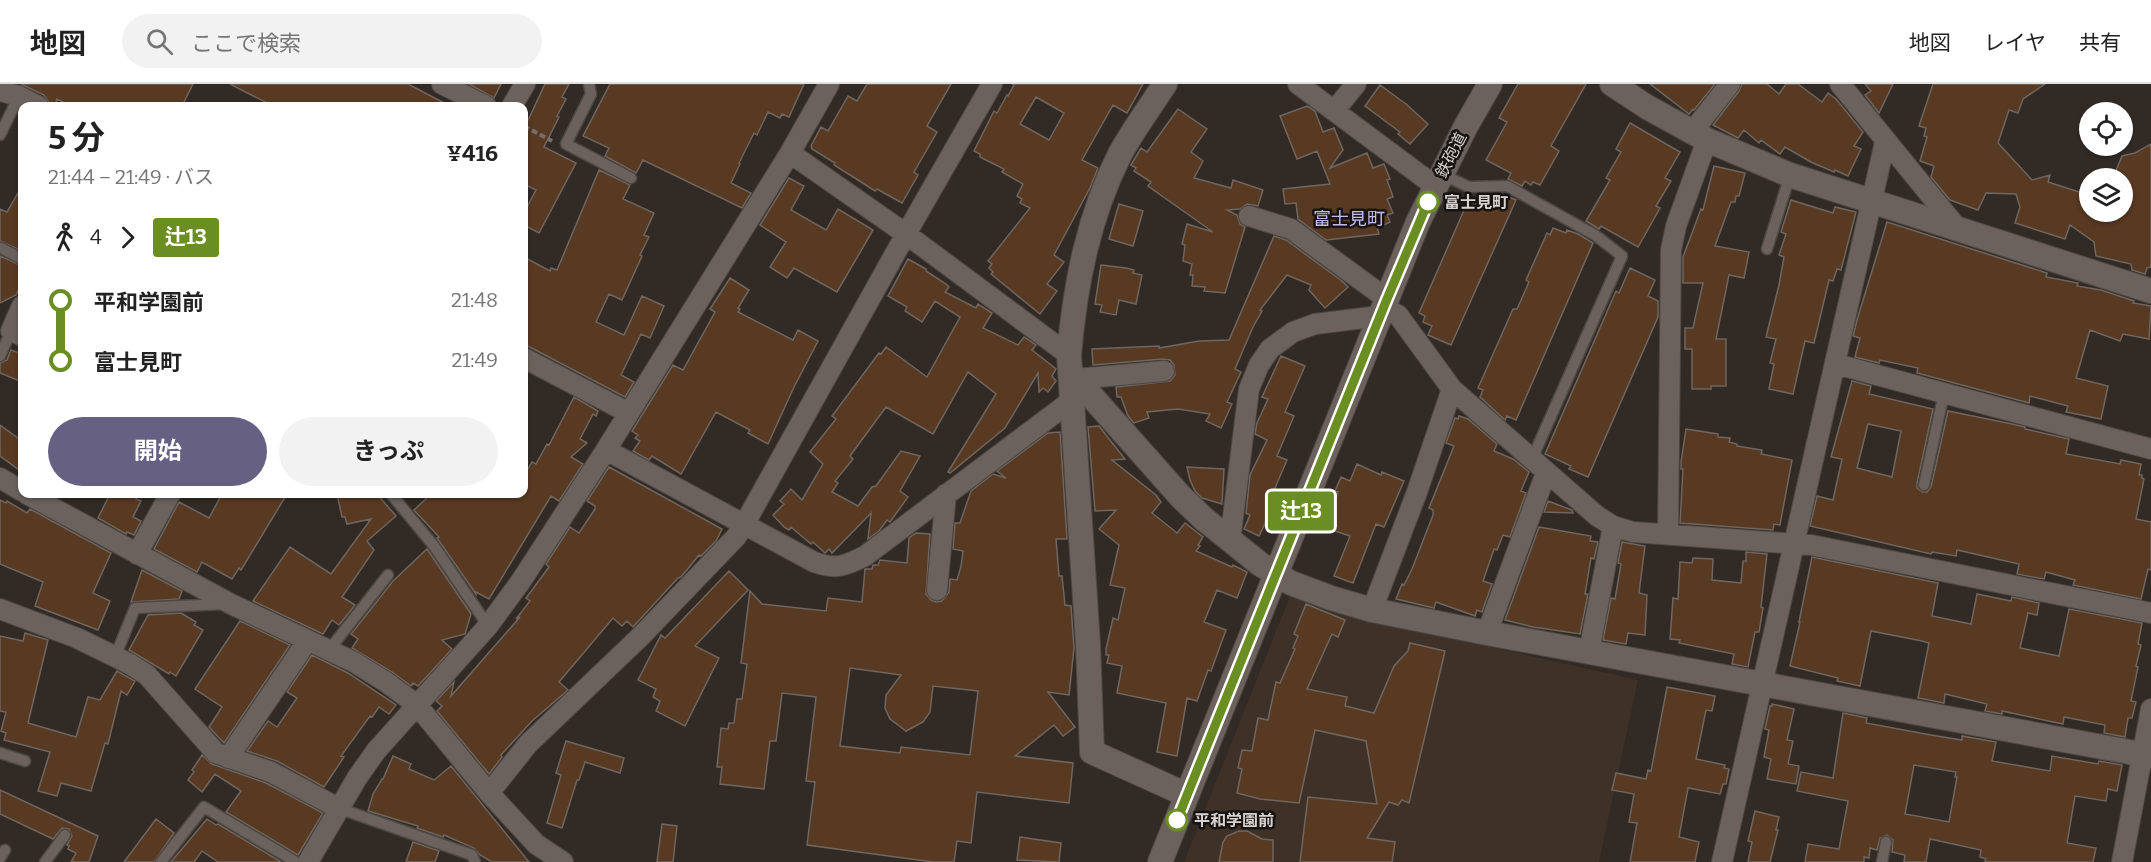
<!DOCTYPE html>
<html lang="ja">
<meta charset="utf-8">
<style>
body{margin:0;font-family:Bitter,"Noto Sans JP",serif;background:#f2f2f2;color:#222;height:100vh;display:flex;flex-direction:column;font-size:22px;white-space:nowrap}
*{box-sizing:border-box;margin:0}
p{font-size:20px;color:#767676}
.icon{flex:none;width:33px;height:33px;fill:none;stroke:currentColor;stroke-width:2;stroke-linecap:round;stroke-linejoin:round}
.map{position:relative;flex:1;overflow:hidden}
.sheet{position:absolute;left:18px;top:18px;width:510px;height:396px;display:flex;flex-direction:column;background:#fff;border-radius:12px;box-shadow:0 2px 4px #0004}
.sheet>*{flex:none}
.badge{padding:0 12px;border-radius:4px;font-size:21px;line-height:39px}
.controls{position:absolute;left:2079px;top:18px;display:grid;gap:12px}
.controls a{display:grid;place-items:center;width:54px;height:54px;border-radius:50%;background:#fff;box-shadow:0 2px 4px #0004;font-size:30px}
.map>.badge{position:absolute;translate:-50% -50%;box-shadow:0 0 0 3px #fff}
.legs{display:flex;align-items:center;gap:9px;height:66px;padding:0 30px;font-size:20px}
.legs p{margin-inline-start:auto}
.headline{display:flex;align-items:center;justify-content:space-between;height:102px;padding:0 30px}
h1{font-size:33px;font-weight:700;line-height:45px}
.primary-button{display:flex;gap:12px;margin-top:auto;padding:12px 30px}
.primary-button a{flex:1;height:69px;border-radius:36px;background:#666082;color:#fff;font-size:24px;font-weight:700;line-height:69px;text-align:center}
.primary-button a+a{background:#f2f2f2;color:#222}
ul{padding:0 30px;list-style:none}
li{display:flex;align-items:center;gap:21px;height:60px;font-size:22px}
li i{display:grid;place-items:center;width:9px;height:100%;margin:0 8px;background:currentColor}
li i::after{content:'';width:15px;height:15px;margin:-8px;border:4px solid;border-radius:50%;background:#fff}
li p{margin-inline-start:auto}
li:first-child i{background:linear-gradient(#0000 50%,currentColor 0)}
li:last-child i{background:linear-gradient(currentColor 50%,#0000 0)}
header{display:flex;align-items:center;gap:36px;box-sizing:border-box;height:84px;padding:0 30px;background:#fff;border-bottom:2px solid #e0e0e0}
header strong{font-size:28px}
nav{display:flex;gap:33px;margin-inline-start:auto;font-size:21px}
.search{width:420px;height:54px;background:#f2f2f2;display:flex;align-items:center;gap:15px;box-sizing:border-box;padding:0 21px;border-radius:33px;color:#767676;font-size:22px}
.map>svg:first-child{display:block}
.built{fill:#3e3128}
.building{fill:#583922;stroke:#6f6660;stroke-width:1.5;fill-rule:evenodd}
.lines{fill:none;stroke-linecap:round;stroke-linejoin:round}
.service-casing{stroke:#4e4844;stroke-width:13}
.minor-casing{stroke:#4e4844;stroke-width:22}
.tertiary-casing{stroke:#4e4844;stroke-width:26}
.path{stroke:#756e6a;stroke-width:4;stroke-dasharray:6 3;stroke-linecap:butt}
.service{stroke:#6b625d;stroke-width:10}
.minor{stroke:#6b625d;stroke-width:20}
.tertiary{stroke:#6b625d;stroke-width:24}
.line-1-casing{stroke:#fff;stroke-width:14}
.line-1{stroke:#6b8e23;stroke-width:9}
.stop-1-dot{fill:#fff;stroke:#6b8e23;stroke-width:3}
.labels{text-anchor:middle;dominant-baseline:central;stroke-width:5;stroke-linejoin:round;paint-order:stroke}
.street-label{font-size:16px;fill:#d7d2cf;stroke:#171311}
.stop-label{font-size:16px;font-weight:bold;fill:#d7d2cf;stroke:#171311;text-anchor:start}
.neighbourhood-label{font-size:18px;fill:#c4bbf4;stroke:#171311}
</style>
<header>
<strong>地図</strong>
<div class="search"><svg class="icon" aria-label="search" viewBox="0 0 24 24"><circle cx="10" cy="10" r="6"/><path d="M15 15l6 6"/></svg>ここで検索</div>
<nav><a>地図</a><a>レイヤ</a><a>共有</a></nav>
</header>
<div class="map">
<svg width="2151" height="778" viewBox="0 0 2151 778">
<rect width="100%" height="100%" fill="#322a25"/>
<path class="built" d="M1290 512 1351 532 1638 596 1599 778H1184Z"/>
<path class="building" d="M21 0H193L182 22H71L57 15 55 21 49 19 44 11Z
M230 0H408L450 22H273Z
M469 0H501L494 14Z
M545 0H569L562 13 566 15 557 32 559 33 544 63 576 79 539 149 524 141V129L536 106 524 100V45Z
M610 0H804L789 33 782 30 780 34 768 28 757 51 754 49 739 79 740 80 731 99 751 109 742 124 643 76 636 89 605 72 609 64 583 52Z
M867 0H951L927 42 937 48 914 88 918 91 902 119 877 105 875 107 858 96 834 81 835 79 812 65 811 62 821 43 828 47 848 12 857 17Z
M1012 0H1143L1127 29 1113 21 1082 76 1098 84 1090 104 1054 171 1064 178 1047 200 1057 207 1040 230 991 190 993 188 989 184 992 180 988 177 1030 124 1020 119 1022 115 1017 112 1023 100 1002 88 1004 85 980 73V70L974 67 994 27 997 29 1007 11 1008 12 1014 1ZM1036 13 1064 29 1049 56 1020 40Z
M1518 0H1586L1551 62 1559 67 1540 101 1533 98 1531 101 1525 97 1522 102 1508 95 1511 89 1486 76 1507 38 1499 34Z
M1650 0H1715L1694 26 1693 25 1689 30Z
M1742 0H1767L1779 10 1786 0H1798L1822 18 1828 9 1836 15 1863 48 1854 62 1861 65 1848 92 1835 86 1834 88 1811 78 1785 63 1780 70 1761 56 1759 59 1744 46 1738 54 1713 41 1739 7Z
M1865 0H1893L1879 29 1865 11 1871 7Z
M1933 0H2045L2023 15 2018 29 2009 26 1998 59 2032 96 2050 91 2048 98 2079 108 2090 103V128H2122V94H2113L2122 72 2135 69 2151 60V183L2147 184 2145 190 2132 186 2131 180 2096 172 2094 158 2070 141 2065 155 2015 139 2020 123 2016 110 1986 109 1978 126 1950 116 1931 93 1934 82 1920 77 1927 53 1924 52 1926 44 1919 42Z
M1380 1 1406 20 1428 40 1410 60 1398 50 1400 48 1365 22Z
M1307 22 1315 27 1323 48 1334 44 1343 66 1330 84 1367 69 1373 84 1384 80 1390 95 1387 96 1393 113 1387 115 1393 129 1387 131 1390 138 1377 144 1379 150 1326 156 1298 135 1296 119 1285 120 1283 105 1330 100 1317 67 1297 75 1280 32Z
M1178 25 1207 45 1191 68 1203 77 1194 94 1231 104 1233 96 1263 106 1258 122 1247 120 1240 125 1227 126 1237 131 1240 140 1245 143 1225 209 1204 207 1205 203 1192 202 1193 191H1190L1192 180 1183 177 1185 161 1182 160 1187 140 1213 148 1148 102 1151 98 1134 87 1136 84 1131 81 1141 64 1147 68Z
M1630 39 1680 68 1665 94 1671 97 1656 122 1660 124 1638 163 1601 142 1599 145 1586 137 1610 96 1606 94 1621 68 1616 65Z
M1714 82 1745 89 1739 112H1736L1735 118H1731L1715 162 1749 168 1744 194 1729 191 1716 255H1726V302H1711V305H1692V265H1685V244H1693L1703 199H1683V173L1701 125 1703 126Z
M599 86 630 101 623 115 654 129 644 151 649 153 640 171 642 172 622 216 609 210 596 238 624 251 642 212 664 222 650 254 641 250 621 291 634 298 625 313 524 260V173L550 187 551 184 557 186Z
M789 94 804 102 791 126 826 146 838 125 873 146 837 208 794 184 787 194 770 183 786 158 760 141Z
M22 102V167L0 157V125L7 128Z
M1502 110 1516 116 1451 261 1428 251 1432 242 1423 238 1425 232 1419 229 1468 117 1475 121 1478 115 1486 119 1489 113 1498 118Z
M1791 116 1833 129 1835 123 1856 128 1841 186 1837 185 1833 197 1829 196 1814 259 1805 257 1793 310 1769 305 1774 280 1770 279 1776 255 1766 253 1779 201 1784 173 1779 171 1786 150 1781 148Z
M1119 120 1143 127 1133 162 1109 155Z
M1887 138 2047 189 2046 193 2078 199 2077 202 2101 206 2134 217 2133 219 2151 222 2149 255 2123 250 2120 257 2090 246 2076 294 2108 302 2101 335 2066 328 2068 322 2030 312 2029 319 1917 289 1918 284 1880 276 1879 279 1855 273 1860 254 1853 252 1857 236Z
M1553 144 1566 149 1567 146 1578 150 1593 159 1516 336 1507 332 1505 336 1480 313 1483 306 1478 304 1513 225H1517L1529 198 1526 196 1547 149 1550 151Z
M1274 152 1286 156 1342 197 1348 203 1325 224 1309 206 1311 201 1287 191 1260 226 1262 227 1253 243 1235 285 1241 288 1227 318 1232 320 1221 344 1206 337 1210 330 1178 325 1147 328 1149 334 1134 339 1128 332 1121 313H1117L1116 303 1170 297 1175 291 1174 281 1170 276 1163 275 1093 281 1092 265 1159 262V264L1199 257 1229 256Z
M0 172 22 182V197L16 211 0 219Z
M908 175 926 185V187L946 200 949 203 945 208 976 224 978 220 992 229 983 244 1018 261 1024 253 1036 261 1032 266 1056 285 1052 292 1056 297 1048 308 1043 304 1039 308 1038 289 1005 344 950 389 948 388 996 310 968 288 933 350 886 323 850 372 853 375 835 397 838 399 832 408 858 422 872 403 876 402 901 367 920 372 900 407 908 413 890 438 887 436 879 447 868 455 871 429 832 469 829 465 825 469 813 458 811 460 791 443 789 446 784 443 773 431 784 420 780 417 791 405 802 416 823 380 810 368 836 335 832 332 879 269 881 270 886 263 927 293 960 233 935 217 922 238 905 227 907 223 888 212Z
M1101 181 1126 184 1134 186 1133 189 1142 191 1136 220 1119 216 1116 231 1100 228 1102 221 1095 220Z
M1630 184 1655 196 1648 212 1658 217V233L1588 393 1569 385 1571 382 1545 370 1616 207 1619 209Z
M730 194 749 206 738 224 740 225 738 228 793 256 798 246 818 257 794 303 768 360 748 349 750 346 716 328 681 390 652 372 649 376 633 367 640 357 635 354 638 351 632 347 673 281 683 286 715 228 710 225Z
M11 266 22 270V298L0 289V279L7 276Z
M1281 272 1305 282 1285 328 1294 332 1277 372 1287 376 1267 423 1272 425 1259 452 1244 445 1250 431 1246 429 1250 391 1267 356 1255 350 1257 339 1268 315 1262 313Z
M1852 297 1871 302 1869 310 1933 325 1917 399V404L1922 408H1927L1931 403 1948 327 2012 340 2025 343V345L2069 355 2066 370 2120 380 2121 376 2141 380 2139 391H2142V394L2144 395 2136 435 2151 438V486L2148 485 2141 515 2073 501 2075 496 2046 488 2044 495 2017 490 2019 480 1957 466 1956 472 1932 468 1931 470 1810 442 1817 412 1833 416 1842 375 1831 373ZM1868 340 1901 347 1892 393 1857 384Z
M574 313 598 327 596 332 593 330 580 355 587 359 571 373 583 380 559 417 551 412 489 515 476 508V510L437 454 439 453 414 426 431 410H524V392L532 378 536 380 547 360 549 361Z
M1459 332 1468 335 1497 360 1494 367 1513 375 1529 388 1521 407 1526 409 1510 453 1503 451 1497 466 1494 465 1483 497 1492 500 1482 528 1477 526 1475 532 1436 518 1434 524 1396 515 1402 500 1404 501 1412 485 1433 431V426L1429 424 1454 362 1446 359 1455 334 1458 335Z
M0 341 22 357V388L0 372Z
M1099 342 1125 375 1112 376 1156 411 1161 418 1152 429 1177 449 1185 439 1203 453 1198 461 1200 462 1196 467 1232 483 1233 481 1247 488 1237 514 1217 506 1204 538 1226 546 1211 587 1208 586 1197 617 1187 614 1177 672 1157 668 1166 619 1117 609 1122 582 1107 579 1109 571H1106V565L1113 534 1118 536 1125 504 1110 501 1119 461 1099 445 1116 426 1095 427 1088 343Z
M1686 345 1718 350V353L1730 354 1729 358 1737 360V362L1762 366 1761 370 1792 376 1780 441 1774 440 1773 446 1680 439 1683 385H1681V378Z
M1060 348 1067 455H1056L1059 492H1062L1065 521 1071 522 1074 564 1069 611 1048 608 1075 643 1063 652 1054 641 1015 672 1073 679 1069 719 977 708 971 759 957 757 954 778H933L807 761 815 698 806 697 816 613 782 609 776 657H770L764 705 720 700 722 683H717L721 644 728 645 729 639H734L737 615H742L747 580 741 579 750 507 762 520 826 527 828 514 862 518 865 485H872L873 481H878L880 476 907 479 909 454 916 449 930 450 926 510 931 516 936 518 942 517 949 508 950 495 957 496 961 482 963 467 953 465 955 439H960L971 407 993 390 1006 394 997 387 1048 349ZM850 584 901 591 886 611 885 624 890 635 906 647 923 638 930 628 933 602 978 607 970 671 901 663 900 669 840 662Z
M1357 380 1381 391 1382 388 1404 397 1384 443 1376 440 1353 499 1334 492 1350 452 1326 444 1338 408 1335 407 1341 393 1350 397Z
M609 383 722 445 716 457 701 472 699 471 681 493 678 494 633 543 627 537 622 542 613 534 559 598 568 606 532 637 501 671 502 673 489 690 437 627 442 622 436 617 454 598 451 612 520 533 516 535 530 517 526 514 549 483 546 480 570 443 579 449 595 425V422L587 417Z
M1187 383 1224 385 1222 420 1202 414 1195 407 1190 396Z
M110 410H139L136 415 141 417 133 433 141 437 134 451 127 448 126 450 98 434Z
M222 410H287L241 486 239 484 232 495 202 478 197 488 154 465 179 418 209 434Z
M337 410H377L396 432 367 457 374 466 342 513 355 521 339 541 332 536 323 550 253 517 290 463 331 490 371 435 347 440 345 433H342Z
M0 416 6 419 7 417 27 429 30 425 111 469 93 509 110 517 98 546 35 522 43 498 0 480Z
M1548 417 1572 426 1573 429 1544 428Z
M1539 443 1591 452 1590 457 1598 458 1594 475 1591 474 1585 510H1588L1580 550 1533 543 1505 536Z
M1622 458 1645 462 1639 509 1647 511 1645 551 1628 549 1626 560 1603 556 1611 514 1615 515 1621 480 1618 479Z
M427 465 471 530 465 550 442 556 452 565 418 602 413 599 411 602 392 588 352 564 358 555 351 550 393 497Z
M1746 468 1767 470 1761 523 1763 524 1759 548H1755L1748 583 1732 580 1734 570 1679 559 1680 556 1670 555 1673 514 1678 515 1680 478 1692 479 1693 474 1713 475 1712 496 1741 499 1743 477H1746Z
M1812 473 1938 499 1932 532 1971 540 1977 510 2011 517 2012 513 2039 519 2037 531 2028 529 2020 564 2059 572 2069 525 2142 539 2138 560 2141 561 2136 582 2138 583 2131 617 2136 618 2132 634H2128L2125 653 2104 649 2105 641 2064 633 2063 640 2002 627V630L1985 627 1987 620 1945 610 1944 619 1918 614 1929 559 1922 557 1871 547 1860 602 1837 597 1838 594 1790 582 1800 538H1799Z
M142 486 182 507 179 515 131 518Z
M729 487 748 506 695 562 719 574 685 642 656 627 660 617 653 613 656 605 638 596 661 551 665 554Z
M1306 520 1345 536 1338 553 1332 550 1307 605 1347 613 1345 622 1374 629 1394 582 1408 567 1410 559 1445 567 1409 719 1402 716 1398 721 1389 718 1367 754 1395 758 1392 778H1300L1308 713 1377 720 1366 657 1315 646 1299 719 1260 715 1237 709 1242 685 1238 684 1242 666 1252 667 1258 634 1268 636 1276 598 1280 599 1295 565 1293 564 1298 552 1294 550Z
M181 529 196 538 194 541 203 546 176 592 170 588 169 590 129 566 148 531Z
M240 537 290 561 224 659 209 643 222 623 195 605Z
M25 549 48 556 28 639 76 653 88 613 100 616 117 587 135 597 127 611 121 607 108 660 105 659 91 707 61 699 57 712 38 707 50 668 4 656 6 649 1 647 6 628 0 627V552L23 557Z
M312 571 348 589 396 621 389 630 379 623 372 633 370 632 341 672 344 673 324 703 277 677 247 667 268 637 277 643 297 614 287 608Z
M1667 603 1715 612 1712 627 1706 626 1696 675 1725 681 1724 684 1729 685 1726 700H1723L1720 710 1688 704 1679 753 1699 758 1695 778H1630L1637 739 1629 738 1634 710 1612 706 1616 689 1646 695 1648 686 1651 687Z
M1772 620 1794 625 1787 656 1793 657 1788 680 1799 682 1796 700 1767 695 1771 675 1764 673 1769 646 1765 645 1770 622H1772Z
M1843 629 1867 634 1866 639 1931 651 1962 656V652L1996 658 1992 677 2050 687 2052 672 2098 680 2099 677 2122 681 2117 707 2108 705 2106 717 2075 712 2067 759 2096 764 2093 778H1985L1986 775 1980 773 1981 766 1930 755 1926 778H1904L1905 771 1892 768 1893 756 1887 751 1880 754 1877 766 1870 764 1869 774 1864 773V778H1805L1808 760 1839 765 1848 717 1797 707 1801 688 1833 694ZM1914 681 1956 688 1955 693H1957L1949 738 1905 730Z
M566 657 624 674 620 689 585 678 579 696H577L562 744 547 739 561 691 556 689Z
M202 671 212 680 266 699 323 729 298 771 226 728 241 707 215 690 202 708 188 696 194 688 192 686Z
M393 672 411 680 409 685 434 696 451 682 529 778H492L480 771 474 764 444 751 443 753 417 744 418 742 368 727 373 710 382 695H383Z
M0 706 98 752 89 778H71L76 769 68 765 69 762 67 761 72 752 69 745 62 744 53 755 0 730Z
M1755 727 1779 733 1776 746H1778L1770 778H1748L1752 758 1748 757Z
M156 735 174 749 154 778H124Z
M207 735 216 741 218 740 281 778H218L202 767 194 778H171Z
M662 740 677 742 673 778H657Z
M1239 747H1247L1262 755 1273 756V778H1219L1223 758 1227 752Z
M1020 753 1061 759 1059 778 1017 776Z
M413 758 439 767 435 778H406Z"/>
<g class="lines">
<defs>
<path id="service" d="M589 0 591 10 566 60 631 94
M0 51 19 12
M1441 90 1469 103 1507 102 1595 151 1622 172 1532 375
M1 164 22 175
M1767 165 1790 91
M0 272 11 247
M1924 401 1944 309
M391 410 434 462 488 542
M329 566 388 491
M115 573 135 524 225 520
M0 669 25 677
M338 724 472 771 475 778
M0 774 5 766
M45 778 65 751
M161 778 204 723 296 778
M1882 778 1886 758"/>
<path id="minor" d="M442 0 486 22
M1298 0 1435 102
M1840 0 1958 145
M0 7 19 12 38 22
M512 22 525 0
M1334 27 1356 0
M1692 48 1730 0
M790 69 906 150 1069 271
M1249 132 1291 145 1387 215
M22 222 11 247 22 252
M1383 224 1398 231 1452 305 1597 432 1613 442 1633 448 1811 461 2151 529
M524 274 629 329
M1836 280 2151 365
M1076 295 1164 287
M606 366 814 478C836 486 845 482 865 472L1071 317
M0 394 22 407
M27 410 231 520 354 578 386 598 417 621 489 709 536 760 563 778
M1668 451 1671 166 1676 142 1707 56
M1230 457 1249 305 1259 281 1270 265 1293 248 1315 240 1380 232
M137 470 170 410
M937 506 946 410
M0 525 77 554 130 580 147 591 216 669 271 688 338 724
M1372 526 1417 408 1452 305
M1487 549 1546 389
M1589 568 1613 442
M228 674 308 556
M489 709 528 660 641 552 736 453 745 439 906 150 992 0
M308 778 357 694 376 667 488 542 521 497 606 366 790 69 829 0
M1722 778 1885 58
M2122 778 2151 625"/>
<path id="tertiary" d="M1165 0C1150 23 1133 46 1120 70 1088 133 1075 202 1069 271L1088 560 1092 668 1187 711
M1612 0 1647 23 1707 56 1790 91 2151 207
M1070 288 1181 413 1204 435 1260 480 1291 499 1331 514 1372 526 1487 549 2151 672
M1160 778 1418 138 1466 42 1490 0"/>
</defs>
<use href="#service" class="service-casing"/>
<use href="#minor" class="minor-casing"/>
<use href="#tertiary" class="tertiary-casing"/>
<path class="path" d="M524 42 552 57"/>
<use href="#service" class="service"/>
<use href="#minor" class="minor"/>
<use href="#tertiary" class="tertiary"/>
</g>
<g class="lines">
<defs>
<path id="line-1" d="M1177 736 1387 215 1428 118"/>
</defs>
<use href="#line-1" class="line-1-casing"/>
<use href="#line-1" class="line-1"/>
</g>
<g class="stop-1-dot">
<circle cx="1428" cy="118" r="10"/>
<circle cx="1177" cy="736" r="10"/>
</g>
<g class="labels">
<g class="street-label">
<text transform="translate(1451 71) rotate(-63)">鉄砲道</text>
</g>
<g class="stop-label">
<text x="1444" y="118">富士見町</text>
<text x="1194" y="736">平和学園前</text>
</g>
<g class="neighbourhood-label">
<text x="1349" y="135">富士見町</text>
</g>
</g>
</svg>
<div class="controls">
<a><svg class="icon" aria-label="locate" viewBox="0 0 24 24"><circle cx="12" cy="12" r="6"/><path d="M12 2v4M12 18v4M2 12h4M18 12h4"/></svg></a>
<a><svg class="icon" aria-label="layers" viewBox="0 0 24 24"><path d="M12 4l9 5-9 5-9-5zM3 14l9 5 9-5"/></svg></a>
</div>
<b class="badge" style="left:1301px;top:427px;background:#6b8e23;color:#fff">辻13</b>
<section class="sheet">
<div class="headline"><div><h1>5 分</h1><p>21:44 – 21:49 · バス</p></div><b>¥416</b></div>
<div class="legs"><svg class="icon" aria-label="walk" viewBox="0 0 24 24"><circle cx="13" cy="4" r="2"/><path d="M13 8l-2 6 4 7M11 14l-3 7M7 12l3-4h3l4 4"/></svg>4<svg class="icon" aria-label="forward" viewBox="0 0 24 24"><path d="M9 5l7 7-7 7"/></svg><b class="badge" style="background:#6b8e23;color:#fff">辻13</b></div>
<ul>
<li><i style="color:#6b8e23"></i><b>平和学園前</b><p>21:48</p></li>
<li><i style="color:#6b8e23"></i><b>富士見町</b><p>21:49</p></li>
</ul>
<div class="primary-button"><a>開始</a><a>きっぷ</a></div>
</section>
</div>
